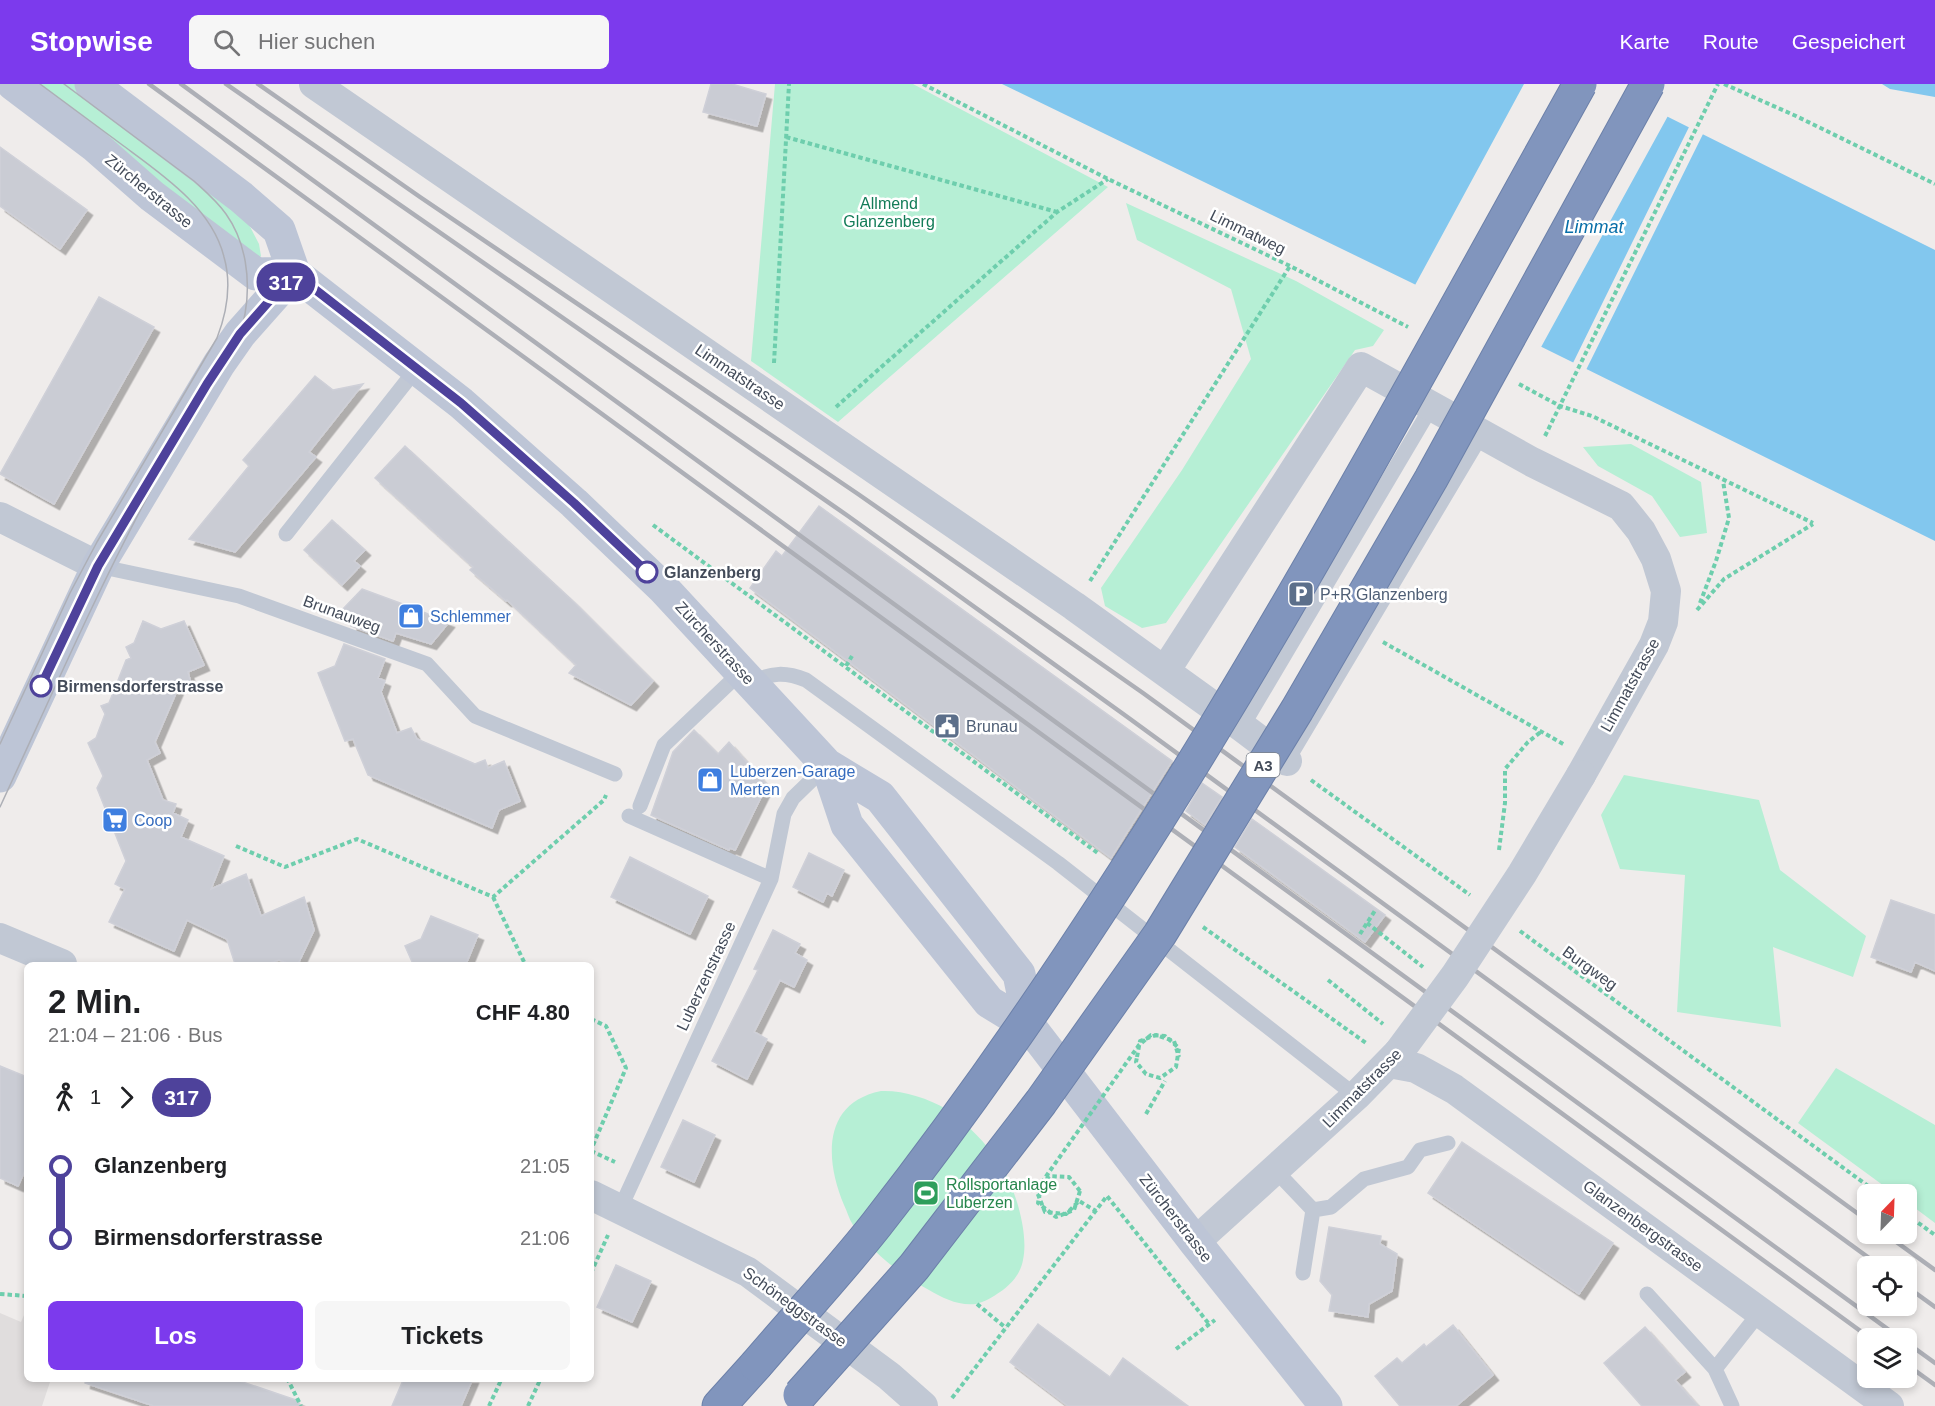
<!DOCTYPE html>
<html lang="de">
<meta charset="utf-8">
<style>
body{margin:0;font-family:Helvetica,sans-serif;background:#f6f6f6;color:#202124;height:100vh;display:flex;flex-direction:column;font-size:22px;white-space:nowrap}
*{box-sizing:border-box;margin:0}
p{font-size:20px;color:#757577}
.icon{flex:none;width:33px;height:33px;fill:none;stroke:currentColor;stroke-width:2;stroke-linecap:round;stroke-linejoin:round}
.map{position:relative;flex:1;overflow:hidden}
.side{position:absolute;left:24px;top:878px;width:570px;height:420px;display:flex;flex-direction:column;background:#fff;border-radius:9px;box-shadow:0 3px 9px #0003}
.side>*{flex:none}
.badge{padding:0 12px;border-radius:20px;font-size:21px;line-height:39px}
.needle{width:39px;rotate:23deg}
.controls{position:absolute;left:1857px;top:1100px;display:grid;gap:12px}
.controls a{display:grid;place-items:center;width:60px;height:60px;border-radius:9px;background:#fff;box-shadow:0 3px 9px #0003;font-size:30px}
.map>.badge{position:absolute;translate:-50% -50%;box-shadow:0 0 0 3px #fff}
.legs{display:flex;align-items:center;gap:9px;height:66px;padding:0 24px;font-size:20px}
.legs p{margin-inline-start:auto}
.head{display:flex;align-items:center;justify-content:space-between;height:102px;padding:0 24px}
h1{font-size:33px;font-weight:700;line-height:45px}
.cta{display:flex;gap:12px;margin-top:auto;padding:12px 24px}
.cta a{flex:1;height:69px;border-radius:9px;background:#7c3aed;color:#fff;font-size:24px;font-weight:700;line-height:69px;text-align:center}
.cta a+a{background:#f6f6f6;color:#202124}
ul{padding:0 24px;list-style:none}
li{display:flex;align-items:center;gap:21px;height:72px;font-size:22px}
li i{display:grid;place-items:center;width:9px;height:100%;margin:0 8px;background:currentColor}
li i::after{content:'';width:15px;height:15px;margin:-8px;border:4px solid;border-radius:50%;background:#fff}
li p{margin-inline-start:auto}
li:first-child i{background:linear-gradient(#0000 50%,currentColor 0)}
li:last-child i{background:linear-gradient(currentColor 50%,#0000 0)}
header{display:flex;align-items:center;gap:36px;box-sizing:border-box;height:84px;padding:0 30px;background:#7c3aed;color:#fff}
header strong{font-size:28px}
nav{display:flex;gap:33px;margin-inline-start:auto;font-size:21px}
.search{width:420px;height:54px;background:#f6f6f6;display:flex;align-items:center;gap:15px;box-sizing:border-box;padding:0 21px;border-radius:9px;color:#757577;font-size:22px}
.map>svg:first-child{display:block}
.education{fill:#e0dddd}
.green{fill:#b6efd5}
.water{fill:#82c7ee}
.pier{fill:#efeceb}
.building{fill:#caccd4;stroke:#cfd0d8;stroke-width:1.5;filter:url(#shadow)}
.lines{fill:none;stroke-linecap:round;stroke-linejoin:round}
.highway-casing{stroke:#6c80a9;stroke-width:35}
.path{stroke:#6ecead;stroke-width:4;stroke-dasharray:4.5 3;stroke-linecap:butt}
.lane{stroke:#c1c8d4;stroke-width:15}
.street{stroke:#c1c8d4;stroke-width:30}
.secondary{stroke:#bdc5d6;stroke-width:33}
.highway{stroke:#8195bd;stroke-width:33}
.tram{stroke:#adafb6;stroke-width:1.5}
.rail{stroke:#adafb6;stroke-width:4.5}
.highway-bridge-casing{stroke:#6c80a9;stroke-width:35;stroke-linecap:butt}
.path-bridge{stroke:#6ecead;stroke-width:4;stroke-dasharray:4.5 3;stroke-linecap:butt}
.street-bridge{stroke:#c1c8d4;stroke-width:30}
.highway-bridge{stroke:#8195bd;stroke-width:33}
.line-1-casing{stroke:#fff;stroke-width:14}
.line-1{stroke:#4e429b;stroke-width:9}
.stop-1-dot{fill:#fff;stroke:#4e429b;stroke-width:3}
.labels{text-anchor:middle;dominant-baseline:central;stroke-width:5;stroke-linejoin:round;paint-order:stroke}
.shield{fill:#fff;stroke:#7b818b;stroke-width:1.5}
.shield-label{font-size:15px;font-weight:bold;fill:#434b59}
.street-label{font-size:16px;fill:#434b59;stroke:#fff}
.park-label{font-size:16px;fill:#137c58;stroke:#fff}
.stop-label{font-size:16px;font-weight:bold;fill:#434b59;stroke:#fff;text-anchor:start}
.service-label{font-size:16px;fill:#4e5e75;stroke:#fff;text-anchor:start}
.shop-label{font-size:16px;fill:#366cbe;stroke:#fff;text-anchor:start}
.leisure-label{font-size:16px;fill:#27864d;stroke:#fff;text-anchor:start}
.water-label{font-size:18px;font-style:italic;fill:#076ea8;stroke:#fff}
</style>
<header>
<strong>Stopwise</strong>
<div class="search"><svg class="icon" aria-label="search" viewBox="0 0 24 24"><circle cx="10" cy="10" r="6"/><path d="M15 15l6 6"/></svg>Hier suchen</div>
<nav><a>Karte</a><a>Route</a><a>Gespeichert</a></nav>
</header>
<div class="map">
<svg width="1935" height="1322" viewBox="0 0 1935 1322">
<defs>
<filter id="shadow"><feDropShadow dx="5.5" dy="5.5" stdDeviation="0" flood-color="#0004"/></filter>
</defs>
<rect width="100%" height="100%" fill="#efeceb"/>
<path class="education" d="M25 1220 27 1221V1294L51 1295 42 1322H0V1229L21 1238 24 1231Z"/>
<path class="green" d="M27 0H78L243 129 259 160 261 172 257 176Z
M775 0H913L1108 103 838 338 751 277Z
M1126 119 1296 197 1384 246 1373 262 1355 266 1166 539 1142 544 1105 522 1101 504 1182 386 1251 275 1231 205 1137 156Z
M1631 360 1701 398 1707 449 1680 453 1652 412 1598 382 1583 363Z
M1624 691 1759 716 1780 786 1866 852 1853 893 1773 863 1781 943 1677 928 1685 791 1620 785 1601 731Z
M1836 984 1935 1041V1139L1907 1118 1906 1110H1895L1798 1039Z
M881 1007C902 1006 928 1014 946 1025 967 1039 986 1059 1000 1080 1015 1103 1029 1149 1023 1176 1021 1189 1011 1201 1000 1208 993 1213 984 1218 976 1220 958 1222 943 1214 929 1206 900 1190 872 1169 853 1141 849 1135 847 1127 844 1121 825 1076 822 1019 881 1007Z"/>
<path class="water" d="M1002 0H1602L1935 166V457L1410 198Z
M1882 0H1935V13L1890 5Z"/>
<path class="pier" d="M1524 0H1608L1669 30 1540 265 1414 203Z
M1690 41 1704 48 1585 288 1572 281Z"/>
<path class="building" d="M711 0H732L766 10 757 42 703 28Z
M0 63 87 126 60 165 0 122Z
M99 213 154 243 54 420 0 390Z
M315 292 333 306 363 300 309 368 316 373 235 468 189 455 249 382 243 376Z
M405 362 574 518 653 597 631 621 569 589 576 581 507 516 506 517 470 486 473 483 375 394Z
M819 422 1172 677 1111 774 750 504 776 467 782 472Z
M332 436 365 466 354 477 360 482 342 501 304 466Z
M362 505 400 519 449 538 431 560 396 549 393 557 351 542 355 533 341 527Z
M143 537 161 545 184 537 204 581 188 588 190 596 179 602 155 658 160 669 147 676 163 716 176 720 173 729 188 736 181 753 224 772 211 805 246 790 261 832 304 813 314 846 298 880H290L279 876 267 880H235L227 855 187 836 174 867 109 838 125 805 115 800 126 777 97 704 103 692 88 659 96 654 105 630 101 622 109 619 126 576 131 574 126 563 134 559Z
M344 560 385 575 378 594 385 597 381 608 397 649 411 644 417 655 475 680 485 676 488 684 504 677 520 717 499 726 492 744 368 691 353 655 345 657 318 589 335 582Z
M694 646 718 670 729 658 767 701 735 766 730 764 729 766 651 731 673 668Z
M1202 699 1222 713 1205 741 1186 727Z
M1252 735 1385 831 1365 858 1235 763Z
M809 769 844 786 832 812 827 809 823 818 793 803Z
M630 773 708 812 690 850 611 813Z
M1891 816 1935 831V887L1915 878 1911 888 1871 873Z
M431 832 478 851 466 880H413L405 862 421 855Z
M773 846 800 860 795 869 807 876 794 903 780 896 754 948 767 955 747 995 712 977 758 886 754 885Z
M0 982 27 993V1082L18 1102 0 1094Z
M683 1036 715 1051 694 1098 661 1083Z
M1462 1058 1613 1159 1579 1210 1428 1109Z
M1329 1143 1381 1152 1380 1160 1397 1170 1392 1207 1369 1220 1368 1233 1329 1227 1332 1211 1320 1197Z
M616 1181 651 1197 632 1238 597 1223Z
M1038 1240 1110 1293 1123 1274 1188 1322H1068L1010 1278Z
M1453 1241 1493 1291 1456 1322H1400L1375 1292 1397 1274 1402 1279 1424 1260 1426 1263Z
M1645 1243 1685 1288 1675 1296 1698 1322H1642L1604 1279Z
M86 1294H231L299 1317V1322H154L85 1299Z
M404 1294H473L461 1322H392Z"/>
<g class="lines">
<defs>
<path id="highway" d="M719 1322 756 1281"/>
</defs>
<use href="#highway" class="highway-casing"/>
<path class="path" d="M923 0 1108 95 1290 182 1408 243
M1724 0 1796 32 1935 100
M786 53 1057 128
M774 279 789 0
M1519 300 1560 322 1592 332 1813 439
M836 323 1057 128 1108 95
M1545 352 1718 0
M653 441 1099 770
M1090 497 1290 182
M1700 519 1716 477 1729 434 1723 397
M1697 526 1724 495 1813 440
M1383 558 1565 661
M846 582 852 572
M1311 696 1470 811
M236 762 285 783 357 755 493 813 604 716 606 711
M1499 766 1505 719V685L1528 658 1542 647
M493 813 525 880
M1367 839 1423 883
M1203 843 1366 959
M1520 847 1879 1110
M1360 850 1376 825
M1328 896 1383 940
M591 935 606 942 626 984 591 1066
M1137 973 1140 957 1156 951 1174 957 1179 973
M1146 1030 1165 997
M591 1067 615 1078
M1080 1107 1069 1093 1049 1092 1037 1108 1045 1128 1066 1130 1079 1117 1096 1127
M1906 1130 1935 1151
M591 1189 608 1151
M0 1210 27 1212
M977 1220 1006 1244
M1176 1265 1215 1236
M287 1294 301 1322
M952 1314 1107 1112 1209 1240
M489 1322 502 1294
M528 1322 541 1294"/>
<path class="lane" d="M286 450 417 284
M98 482 239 512 427 580 475 632 615 690
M752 599C771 588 786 588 806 596L1058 779 1356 1012
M1242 643 1432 322
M1287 677 1482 350
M640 722 664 661 742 587
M629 732 771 795
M1275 1086 1313 1126 1331 1123 1364 1095 1408 1083 1420 1066 1448 1059
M620 1125 771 795 784 730 793 714 827 681
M1303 1189 1313 1126
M1647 1210 1715 1285 1732 1322
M1715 1285 1760 1228"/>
<path class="street" d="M314 0 1074 522 1242 643 1287 677
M0 433 98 482
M1165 587 1361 283 1532 378 1621 422 1641 447 1656 475 1666 507 1663 538 1654 561 1581 691
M0 854 62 880
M1389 979 1416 984 1454 1005 1889 1322
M591 1111 748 1188 889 1292 923 1322
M1195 1158 1356 1012 1399 968"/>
<path class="secondary" d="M13 0 95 62 152 112 256 190 294 189
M91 0 241 113 279 146 294 189 461 319 574 419 663 504 827 681 880 713 1019 890 1030 943
M827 681 847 741 989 918 1030 943 1195 1158 1326 1322
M0 692 98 482 219 280 240 250 294 189"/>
<use href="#highway" class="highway"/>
<path class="tram" d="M0 660 70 509 97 458 217 254C227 228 232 201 224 173 212 123 160 89 121 60 94 40 67 20 40 0
M0 723C49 617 96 509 151 406 168 373 188 340 208 307 222 283 240 258 245 230 251 196 246 158 226 130 217 117 205 107 194 97L64 0"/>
<path class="rail" d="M149 0 1870 1254
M181 0 1900 1254
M226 0 848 432 1126 632 1880 1182
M258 0 420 113 858 410 1143 609 1868 1137
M1884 1149 1935 1186
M1906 1202 1935 1223
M1906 1258 1935 1279
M1906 1280 1935 1301"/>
<defs>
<path id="highway-bridge" d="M756 1281C796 1234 838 1189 876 1141 1152 789 1363 390 1580 0
M800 1311 914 1183 1041 1018 1160 850 1297 626 1431 395 1648 0"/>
</defs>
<use href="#highway-bridge" class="highway-bridge-casing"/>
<path class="path-bridge" d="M1080 1107 1074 1126 1056 1133 1038 1119 1042 1098 1139 961 1151 951 1165 952 1179 964 1176 983 1160 994 1146 990 1136 978 1137 973"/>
<path class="street-bridge" d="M1399 968 1455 892 1522 790 1581 691"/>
<use href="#highway-bridge" class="highway-bridge"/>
</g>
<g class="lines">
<defs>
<path id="line-1" d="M41 602 98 482 207 300 240 250 294 189 461 319 574 419 647 488"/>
</defs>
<use href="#line-1" class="line-1-casing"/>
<use href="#line-1" class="line-1"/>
</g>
<defs>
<symbol id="parking-square" viewBox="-11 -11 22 22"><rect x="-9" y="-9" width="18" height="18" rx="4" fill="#5c6f8a" stroke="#fff"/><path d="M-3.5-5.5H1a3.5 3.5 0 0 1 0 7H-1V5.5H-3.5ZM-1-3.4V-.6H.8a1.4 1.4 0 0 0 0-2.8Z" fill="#fff"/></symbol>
<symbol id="shop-square" viewBox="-11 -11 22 22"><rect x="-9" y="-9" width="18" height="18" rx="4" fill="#3f7fe0" stroke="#fff"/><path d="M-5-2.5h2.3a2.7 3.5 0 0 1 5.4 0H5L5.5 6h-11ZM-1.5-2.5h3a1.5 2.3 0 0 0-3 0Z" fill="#fff"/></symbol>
<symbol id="civic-square" viewBox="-11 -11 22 22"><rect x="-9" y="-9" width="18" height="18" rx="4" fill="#5c6f8a" stroke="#fff"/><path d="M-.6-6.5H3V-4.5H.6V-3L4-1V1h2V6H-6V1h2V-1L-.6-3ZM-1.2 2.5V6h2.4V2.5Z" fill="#fff"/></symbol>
<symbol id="supermarket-square" viewBox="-11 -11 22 22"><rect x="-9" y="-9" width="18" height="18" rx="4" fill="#3f7fe0" stroke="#fff"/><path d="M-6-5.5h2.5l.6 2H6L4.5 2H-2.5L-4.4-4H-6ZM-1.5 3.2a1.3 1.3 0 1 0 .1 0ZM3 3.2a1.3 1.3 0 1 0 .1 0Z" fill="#fff"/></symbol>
<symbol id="stadium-square" viewBox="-11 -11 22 22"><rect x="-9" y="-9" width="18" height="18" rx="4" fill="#2e9e5b" stroke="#fff"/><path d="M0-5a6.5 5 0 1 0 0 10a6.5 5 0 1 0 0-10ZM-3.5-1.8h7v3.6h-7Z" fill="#fff"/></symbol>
</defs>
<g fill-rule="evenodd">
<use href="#parking-square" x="1286" y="495" width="30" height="30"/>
<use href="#shop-square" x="396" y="517" width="30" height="30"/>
<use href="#civic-square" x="932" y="627" width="30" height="30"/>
<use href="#shop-square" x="695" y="681" width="30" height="30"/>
<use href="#supermarket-square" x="100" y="721" width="30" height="30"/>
<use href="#stadium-square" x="911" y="1094" width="30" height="30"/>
</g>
<g class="stop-1-dot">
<circle cx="647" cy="488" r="10"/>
<circle cx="41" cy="602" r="10"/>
</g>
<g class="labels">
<rect class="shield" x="1246.5" y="669" width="33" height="24" rx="4.5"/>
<g class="shield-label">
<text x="1263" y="681">A3</text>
</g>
<g class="street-label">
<text transform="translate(149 107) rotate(39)">Zürcherstrasse</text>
<text transform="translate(1248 148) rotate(26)">Limmatweg</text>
<text transform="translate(740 293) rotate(34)">Limmatstrasse</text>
<text transform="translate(342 530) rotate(20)">Brunauweg</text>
<text transform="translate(715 559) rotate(47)">Zürcherstrasse</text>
<text transform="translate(1630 601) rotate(-61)">Limmatstrasse</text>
<text transform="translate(1590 884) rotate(36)">Burgweg</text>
<text transform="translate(706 892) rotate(-65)">Luberzenstrasse</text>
<text transform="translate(1362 1004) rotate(-45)">Limmatstrasse</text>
<text transform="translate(1176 1134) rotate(52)">Zürcherstrasse</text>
<text transform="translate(1643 1142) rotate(36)">Glanzenbergstrasse</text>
<text transform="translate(795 1223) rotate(36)">Schöneggstrasse</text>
</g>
<g class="park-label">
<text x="889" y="119">Allmend<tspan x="889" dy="18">Glanzenberg</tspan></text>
</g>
<g class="stop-label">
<text x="664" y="488">Glanzenberg</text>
<text x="57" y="602">Birmensdorferstrasse</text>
</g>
<g class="service-label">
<text x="1320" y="510">P+R Glanzenberg</text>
<text x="966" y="642">Brunau</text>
</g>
<g class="shop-label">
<text x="430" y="532">Schlemmer</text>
<text x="730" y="687">Luberzen-Garage<tspan x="730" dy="18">Merten</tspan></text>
<text x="134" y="736">Coop</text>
</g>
<g class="leisure-label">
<text x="946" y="1100">Rollsportanlage<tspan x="946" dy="18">Luberzen</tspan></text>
</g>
<g class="water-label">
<text x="1594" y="143">Limmat</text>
</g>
</g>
</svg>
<div class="controls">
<a><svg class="needle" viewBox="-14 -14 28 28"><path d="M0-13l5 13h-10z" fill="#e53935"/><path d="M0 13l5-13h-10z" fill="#757577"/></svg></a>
<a><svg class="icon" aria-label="locate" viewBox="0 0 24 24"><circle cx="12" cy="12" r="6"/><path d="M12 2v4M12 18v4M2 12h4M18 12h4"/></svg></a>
<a><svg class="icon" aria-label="layers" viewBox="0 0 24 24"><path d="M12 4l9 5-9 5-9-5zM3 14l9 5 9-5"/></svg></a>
</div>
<b class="badge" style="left:286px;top:198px;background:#4e429b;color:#fff">317</b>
<section class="side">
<div class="head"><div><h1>2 Min.</h1><p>21:04 – 21:06 · Bus</p></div><b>CHF 4.80</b></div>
<div class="legs"><svg class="icon" aria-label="walk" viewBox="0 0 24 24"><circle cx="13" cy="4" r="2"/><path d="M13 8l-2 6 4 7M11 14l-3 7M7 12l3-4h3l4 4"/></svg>1<svg class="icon" aria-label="forward" viewBox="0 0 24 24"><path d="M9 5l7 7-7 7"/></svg><b class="badge" style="background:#4e429b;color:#fff">317</b></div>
<ul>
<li><i style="color:#4e429b"></i><b>Glanzenberg</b><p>21:05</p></li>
<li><i style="color:#4e429b"></i><b>Birmensdorferstrasse</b><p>21:06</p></li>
</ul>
<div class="cta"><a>Los</a><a>Tickets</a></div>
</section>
</div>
